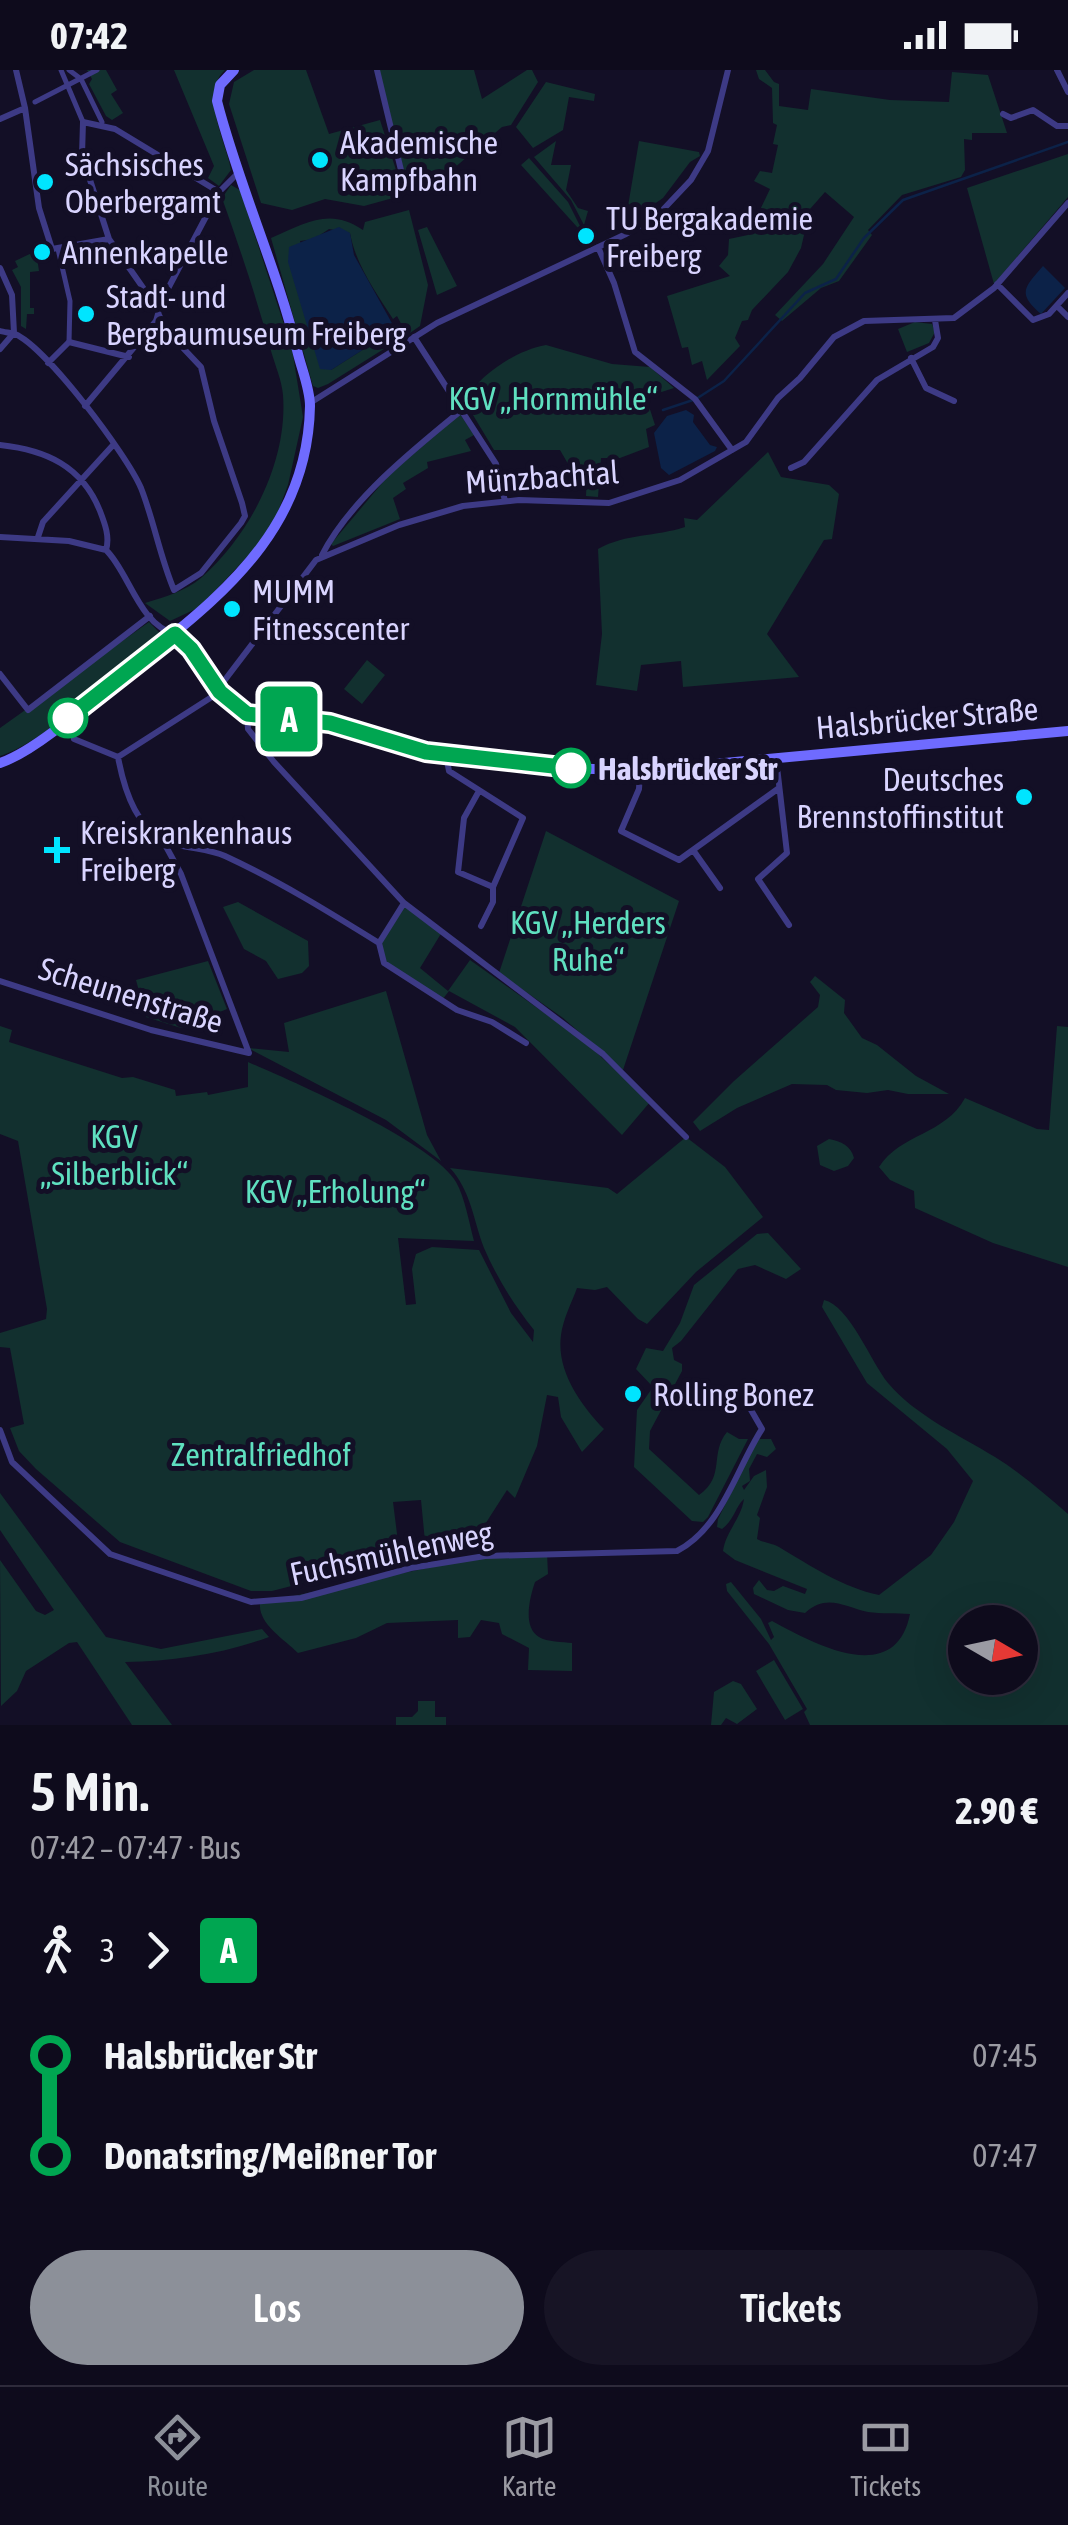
<!DOCTYPE html>
<html lang="de">
<meta charset="utf-8">
<style>
body{margin:0;font-family:"Asap Condensed",sans-serif;background:#171425;color:#f1f3f6;height:100vh;display:flex;flex-direction:column;font-size:38px;white-space:nowrap}
*{box-sizing:border-box;margin:0}
p{font-size:32px;color:#9b9ba3}
.icon{flex:none;width:55px;height:55px;fill:none;stroke:currentColor;stroke-width:2;stroke-linecap:round;stroke-linejoin:round}
.map{position:relative;height:1655px;overflow:hidden}
.panel{display:flex;flex-direction:column;background:#0e0b1c;flex:1}
.panel>*{flex:none}
.badge{padding:0 20px;border-radius:8px;font-size:35px;line-height:65px}
.needle{width:65px;rotate:99deg}
.fabs{position:absolute;left:948px;top:1535px;display:grid;gap:20px}
.fabs a{display:grid;place-items:center;width:90px;height:90px;border-radius:50%;background:#0e0b1c;box-shadow:0 10px 40px #0002,0 0 0 2px #2e2b3b;font-size:50px}
.map>.badge{position:absolute;translate:-50% -50%;box-shadow:0 0 0 5px #fff}
.legs{display:flex;align-items:center;gap:15px;height:110px;padding:0 30px;font-size:32px}
.legs p{margin-inline-start:auto}
.headline{display:flex;align-items:center;justify-content:space-between;height:170px;padding:0 30px}
h1{font-size:55px;font-weight:600;line-height:75px}
.cta{display:flex;gap:20px;margin-top:auto;padding:20px 30px}
.cta a{flex:1;height:115px;border-radius:60px;background:#8c9099;color:#fff;font-size:40px;font-weight:600;line-height:115px;text-align:center}
.cta a+a{background:#171425;color:#f1f3f6}
ul{padding:0 30px;list-style:none}
li{display:flex;align-items:center;gap:35px;height:100px;font-size:38px}
li i{display:grid;place-items:center;width:15px;height:100%;margin:0 12px;background:currentColor}
li i::after{content:'';width:25px;height:25px;margin:-12px;border:8px solid;border-radius:50%;background:#0e0b1c}
li p{margin-inline-start:auto}
li:first-child i{background:linear-gradient(#0000 50%,currentColor 0)}
li:last-child i{background:linear-gradient(currentColor 50%,#0000 0)}
.status{display:flex;justify-content:space-between;align-items:center;height:70px;padding:0 50px;background:#0e0b1c;direction:ltr}
.status svg{height:28px;fill:currentColor}
.dock{display:flex;justify-content:space-around;align-items:center;height:140px;border-top:2px solid #2e2b3b;background:#0e0b1c;font-size:28px;color:#9b9ba3}
.dock a{display:grid;justify-items:center;gap:5px}
.dock .active{color:#8c9099}
.map>svg:first-child{display:block}
.green{fill:#12302f;fill-rule:evenodd}
.water{fill:#0c2248}
.lines{fill:none;stroke-linecap:round;stroke-linejoin:round}
.stream{stroke:#0c2248;stroke-width:2.5}
.pedestrian{stroke:#3d3a85;stroke-width:5}
.minor{stroke:#3d3a85;stroke-width:6}
.secondary{stroke:#6f6bff;stroke-width:10}
.line-1-casing{stroke:#fff;stroke-width:22}
.line-1{stroke:#00a651;stroke-width:15}
.poi-dot{fill:#00e5ff;stroke:#130f26;stroke-width:4}
.stop-1-dot{fill:#fff;stroke:#00a651;stroke-width:5}
.labels{text-anchor:middle;dominant-baseline:central;stroke-width:10;stroke-linejoin:round;paint-order:stroke}
.poi-label{font-size:32px;fill:#d9d4ff;stroke:#130f26;text-anchor:start}
.park-label{font-size:32px;fill:#5fe0c0;stroke:#130f26}
.street-label{font-size:32px;fill:#d9d4ff;stroke:#130f26}
.stop-label{font-size:32px;font-weight:bold;fill:#d9d4ff;stroke:#130f26;text-anchor:start}
</style>
<div class="status"><b>07:42</b><svg viewBox="0 0 49 12"><path d="M0 12V9h3v3zM5 12V6h3v6zM10 12V3h3v9zM15 12V0h3v12zM26 1h20v11H26zM47 4h2v5h-2z"/></svg></div>
<div class="map">
<svg width="1068" height="1655" viewBox="0 0 1068 1655">
<rect width="100%" height="100%" fill="#130f26"/>
<path class="green" d="M87 0H106L117 20 111 24 123 43 112 50 106 46 89 14 92 9Z
M174 0H225C199 24 226 71 231 100L219 116 208 108 214 96Z
M254 0H306L329 64 380 50 404 125 364 136 325 129 292 140 261 133 229 34 234 12Z
M379 0H474L482 29 527 0H532L538 12 511 55 502 57 453 99 409 122Z
M756 0H765L774 12 779 14V36L808 40 811 19 890 30 949 32 952 2 988 5 1007 63H972V70L964 69 965 100 961 107 902 125 868 160 872 165 839 211 821 218 782 251 775 245 823 194 854 147 825 122 810 139 801 178 788 202 752 240 748 250 742 251 735 268 740 276 707 310 702 291 692 295 688 277 682 278 667 226 730 206 719 196 728 185 729 169 748 165 770 119 754 111 760 101 772 103 778 75 773 74 777 55 773 53 772 18 759 9Z
M546 12 595 24 594 31 569 27 563 60 533 78 516 57Z
M556 71 551 95H571L566 120 578 138 588 141 584 155 571 130 534 87Z
M639 71 699 82 700 86 690 92 663 128 625 154Z
M1068 84V127L994 214 967 118Z
M529 88 568 132 580 156 578 158 521 95Z
M231 115 240 120 292 279 303 347 288 415 276 447 260 473 200 537 170 551 145 533C164 527 186 521 201 508 250 465 288 392 283 325 282 311 275 295 271 281 257 229 240 179 222 128Z
M409 140 428 215 420 256 407 265 397 246 393 249C375 221 356 195 350 163L329 159 314 169 300 171 331 300 386 265 395 272 328 314 318 318 313 316 271 168C305 153 330 137 363 160L365 152Z
M427 157 457 216 437 225 418 160Z
M36 181 39 201 30 202V238H34V244H27L26 259 21 256V217L12 200 18 197 15 191Z
M915 252 932 254 935 262 929 273 907 282 898 259Z
M546 275 612 294 650 297 674 318 646 327 655 355 646 359 649 377 620 388H601L598 427 586 426 587 400 571 399 560 380H494L464 330C482 304 514 281 546 275Z
M460 344 474 365 465 370 471 381 427 392 428 398 403 413 406 419 393 428 400 449 333 476 331 474 388 406Z
M768 382 781 407 829 415 839 424 832 469 824 470 767 564 799 607 683 617 681 591 641 595 637 621 596 615 602 564 598 479C627 463 655 467 685 457L684 448 697 450Z
M149 552 163 566C122 600 47 671 0 686V658Z
M367 590 385 605 362 634 344 619Z
M546 761 679 831 623 1000 563 948 499 903Z
M238 832 308 871 309 896 302 903 278 909 266 891 244 879 223 837Z
M404 833 442 862 420 898 448 921 470 890 585 972 650 1032 622 1065 515 957 449 921 442 930 384 893 379 873Z
M208 891 227 939 181 958 146 947 136 910Z
M815 906 845 930 844 943 862 968 877 975 916 1006 949 1024H908L888 1020 867 1023 836 1020 827 1015 792 1014 737 1038 700 1061 693 1052 734 1011 818 937 820 925 810 912Z
M386 921 427 1065 441 1091 386 1050 248 978 289 982 284 953Z
M0 956 12 960 9 972 122 1008 133 1007 175 1020 176 1026 207 1022 208 1025 248 1017V992C292 1011 434 1073 456 1112 465 1128 469 1152 474 1171L398 1168 406 1235 416 1234 412 1199 416 1184 432 1177 479 1180 511 1243 533 1272 534 1260C514 1235 497 1208 484 1178 473 1149 471 1121 450 1098L608 1118 617 1124 686 1067 725 1097 763 1147 696 1202 647 1254 638 1249 607 1217 595 1220 577 1218C572 1232 563 1249 561 1265 556 1301 581 1335 604 1359L582 1382 561 1347 558 1327 547 1325 537 1376 515 1428 507 1420 482 1459 426 1482 421 1430 393 1432 400 1488 272 1521H251L120 1472 36 1399 19 1381 10 1358 24 1354 10 1278 0 1277V1263L46 1249 47 1239 18 1071 0 1064Z
M1057 956 1068 957V1197L993 1173 915 1138 914 1121 890 1110 879 1097C901 1063 945 1065 965 1028L1037 1059 1049 1060Z
M829 1069C841 1071 851 1076 854 1088L848 1096 834 1101 820 1095 817 1076Z
M768 1163 801 1199 786 1209 755 1195 738 1199 681 1271 672 1278 674 1290 682 1294V1301L650 1361 649 1379 699 1425C726 1406 709 1384 727 1362L739 1369H748L708 1447 703 1452 692 1451 634 1397 637 1340 653 1317 636 1299 646 1278 663 1281 680 1253 694 1215 757 1164Z
M824 1230C849 1235 871 1292 888 1313 916 1346 959 1365 995 1387 1021 1403 1045 1424 1068 1444V1655H810L804 1642 807 1639 769 1574 727 1521 726 1514 731 1512 761 1549 771 1570 774 1567 768 1553 772 1551C813 1573 895 1619 910 1544 897 1543 881 1544 868 1542 844 1537 827 1523 805 1543L788 1540 754 1524 753 1518 759 1510 767 1520 774 1521 783 1516 805 1524 807 1519 735 1490 723 1481C726 1461 741 1449 744 1429 735 1437 735 1449 722 1459L717 1457 718 1449 758 1369H771L776 1379 767 1387 757 1384 749 1399 750 1411 742 1416 744 1420 754 1406 766 1400 767 1417 757 1445 760 1448 757 1469C764 1473 772 1473 779 1477 809 1495 844 1518 879 1525L931 1485 954 1452 973 1411 947 1379 867 1313 822 1237ZM965 1552H1020V1608H965Z
M0 1423 106 1567 161 1579 262 1559 269 1567C222 1584 175 1591 125 1592L172 1655H132L77 1572 69 1573 26 1601 17 1621 1 1636 0 1490 36 1541 45 1545 54 1540 0 1460Z
M547 1483 548 1504 535 1512C530 1527 522 1557 539 1567 547 1572 563 1572 572 1573V1601L528 1600 529 1578 502 1564 499 1553 481 1550 470 1567 458 1568V1550L387 1553 356 1568 298 1583C284 1569 258 1554 260 1533L485 1486Z
M774 1590 803 1639 785 1650 756 1601Z
M733 1611 741 1614 757 1639 737 1654 726 1648 721 1655H711L714 1622Z
M418 1631H435V1647H446V1655H396V1647H412L418 1641Z"/>
<path class="water" d="M339 157 350 163 354 185 393 255 386 265 331 300 320 299 288 192 289 177Z
M1043 196 1065 218 1041 244C1017 223 1024 218 1043 196Z
M686 340 694 345 693 352 710 375 717 377 715 381 669 405 661 398 654 363 667 346Z"/>
<g class="lines">
<path class="stream" d="M663 340 696 329 724 311 805 223 836 209 864 168 903 130 1068 72"/>
<path class="pedestrian" d="M61 0 83 52
M69 0 81 9 102 52
M35 32 97 0
M58 179 70 231 69 272"/>
<path class="minor" d="M16 0 25 38 39 138 52 179 109 169
M377 0 406 121
M1057 0 1068 22
M1003 44 1011 48 1033 40 1057 56H1068
M0 49 25 38
M598 177 614 213 635 282 695 329 732 380
M0 198 12 225 14 263
M997 214 1033 250 1049 244 1068 223
M1057 236 1068 247
M0 261C3 262 12 263 15 264 46 277 127 385 141 418 154 451 160 487 174 520L201 503 241 453 245 446 242 433 214 351 201 297 166 260 153 232 109 169 82 85 83 52 115 59 219 122
M414 267 496 394 505 431
M0 279 13 264
M911 288 926 318 954 331
M48 293 69 272 129 287
M310 333 437 253 626 164 657 146 691 110 708 81 728 0
M85 336 156 251 162 230 219 122 239 102
M0 375C46 380 82 396 100 441 105 454 110 467 106 480
M791 398 804 392 877 310 933 277 938 268 935 250
M0 467 69 471 106 480C129 502 139 555 175 564
M38 467 43 452 114 374
M322 485C350 430 415 378 463 339
M0 604 28 640 150 546
M218 619 316 490 399 455 463 436 519 430 609 433 680 410 746 372 778 328 800 308 834 267 864 251 954 248 994 218 1068 133
M247 644 248 659 274 692 404 833 603 984 686 1067
M74 669 118 687 218 623
M446 685 449 701 523 748 493 817V832L481 856
M118 687C123 714 134 752 159 767 177 779 205 777 225 786 279 811 329 842 379 873L384 893 457 940 492 952 526 973
M776 688 787 783 758 809 789 855
M640 702 639 719 621 761 679 790 779 718
M479 721 464 748 458 802 493 817
M693 780 720 818
M379 873 404 833
M0 911 151 960 249 983 181 804 163 771
M0 1360 12 1392 110 1484 251 1532 301 1528 411 1498 485 1486 677 1481C722 1458 736 1399 762 1359L747 1333"/>
<path class="secondary" d="M175 564 191 579 219 622 247 644 330 653 426 682 571 698 639 701 1068 661
M0 693C44 678 112 611 152 581 235 516 308 449 310 336 310 319 302 300 298 284 277 198 239 117 217 31L220 15 234 0"/>
</g>
<g class="lines">
<defs>
<path id="line-1" d="M68 648 175 564 191 579 220 622 247 644 330 653 426 682 571 698"/>
</defs>
<use href="#line-1" class="line-1-casing"/>
<use href="#line-1" class="line-1"/>
</g>
<g class="poi-dot">
<circle cx="320" cy="90" r="10"/>
<circle cx="45" cy="112" r="10"/>
<circle cx="586" cy="166" r="10"/>
<circle cx="42" cy="182" r="10"/>
<circle cx="86" cy="244" r="10"/>
<circle cx="232" cy="539" r="10"/>
<circle cx="1024" cy="727" r="10"/>
<path d="M52 765h10v10h10v10h-10v10h-10v-10h-10v-10h10z"/>
<circle cx="633" cy="1324" r="10"/>
</g>
<g class="stop-1-dot">
<circle cx="68" cy="648" r="18"/>
<circle cx="571" cy="698" r="18"/>
</g>
<g class="labels">
<g class="poi-label">
<text x="340" y="72">Akademische<tspan x="340" dy="37">Kampfbahn</tspan></text>
<text x="65" y="94">Sächsisches<tspan x="65" dy="37">Oberbergamt</tspan></text>
<text x="606" y="148">TU Bergakademie<tspan x="606" dy="37">Freiberg</tspan></text>
<text x="62" y="182">Annenkapelle</text>
<text x="106" y="226">Stadt- und<tspan x="106" dy="37">Bergbaumuseum Freiberg</tspan></text>
<text x="252" y="521">MUMM<tspan x="252" dy="37">Fitnesscenter</tspan></text>
<text x="1004" y="709" text-anchor="end">Deutsches<tspan x="1004" dy="37">Brennstoffinstitut</tspan></text>
<text x="80" y="762">Kreiskrankenhaus<tspan x="80" dy="37">Freiberg</tspan></text>
<text x="653" y="1324">Rolling Bonez</text>
</g>
<g class="park-label">
<text x="553" y="328">KGV „Hornmühle“</text>
<text x="588" y="852">KGV „Herders<tspan x="588" dy="37">Ruhe“</tspan></text>
<text x="114" y="1066">KGV<tspan x="114" dy="37">„Silberblick“</tspan></text>
<text x="335" y="1121">KGV „Erholung“</text>
<text x="261" y="1384">Zentralfriedhof</text>
</g>
<g class="street-label">
<text transform="translate(542 407) rotate(-4)">Münzbachtal</text>
<text transform="translate(927 648) rotate(-5)">Halsbrücker Straße</text>
<text transform="translate(131 925) rotate(17)">Scheunenstraße</text>
<text transform="translate(391 1483) rotate(-12)">Fuchsmühlenweg</text>
</g>
<g class="stop-label">
<text x="598" y="698">Halsbrücker Str</text>
</g>
</g>
</svg>
<div class="fabs">
<a><svg class="needle" viewBox="-14 -14 28 28"><path d="M0-13l5 13h-10z" fill="#e53935"/><path d="M0 13l5-13h-10z" fill="#9b9ba3"/></svg></a>
</div>
<b class="badge" style="left:289px;top:649px;background:#00a651;color:#fff">A</b>
</div>
<section class="panel">
<div class="headline"><div><h1>5 Min.</h1><p>07:42 – 07:47 · Bus</p></div><b>2.90 €</b></div>
<div class="legs"><svg class="icon" aria-label="walk" viewBox="0 0 24 24"><circle cx="13" cy="4" r="2"/><path d="M13 8l-2 6 4 7M11 14l-3 7M7 12l3-4h3l4 4"/></svg>3<svg class="icon" aria-label="forward" viewBox="0 0 24 24"><path d="M9 5l7 7-7 7"/></svg><b class="badge" style="background:#00a651;color:#fff">A</b></div>
<ul>
<li><i style="color:#00a651"></i><b>Halsbrücker Str</b><p>07:45</p></li>
<li><i style="color:#00a651"></i><b>Donatsring/Meißner Tor</b><p>07:47</p></li>
</ul>
<div class="cta"><a>Los</a><a>Tickets</a></div>
</section>
<nav class="dock">
<a class="active"><svg class="icon" aria-label="directions" viewBox="0 0 24 24"><path d="M12 3l9 9-9 9-9-9zM9 14v-3h6M13 9l2 2-2 2"/></svg>Route</a>
<a><svg class="icon" aria-label="map" viewBox="0 0 24 24"><path d="M3 6l6-2 6 2 6-2v14l-6 2-6-2-6 2zM9 4v14M15 6v14"/></svg>Karte</a>
<a><svg class="icon" aria-label="tickets" viewBox="0 0 24 24"><path d="M3 7h18v10H3zM15 7v10"/></svg>Tickets</a>
</nav>
